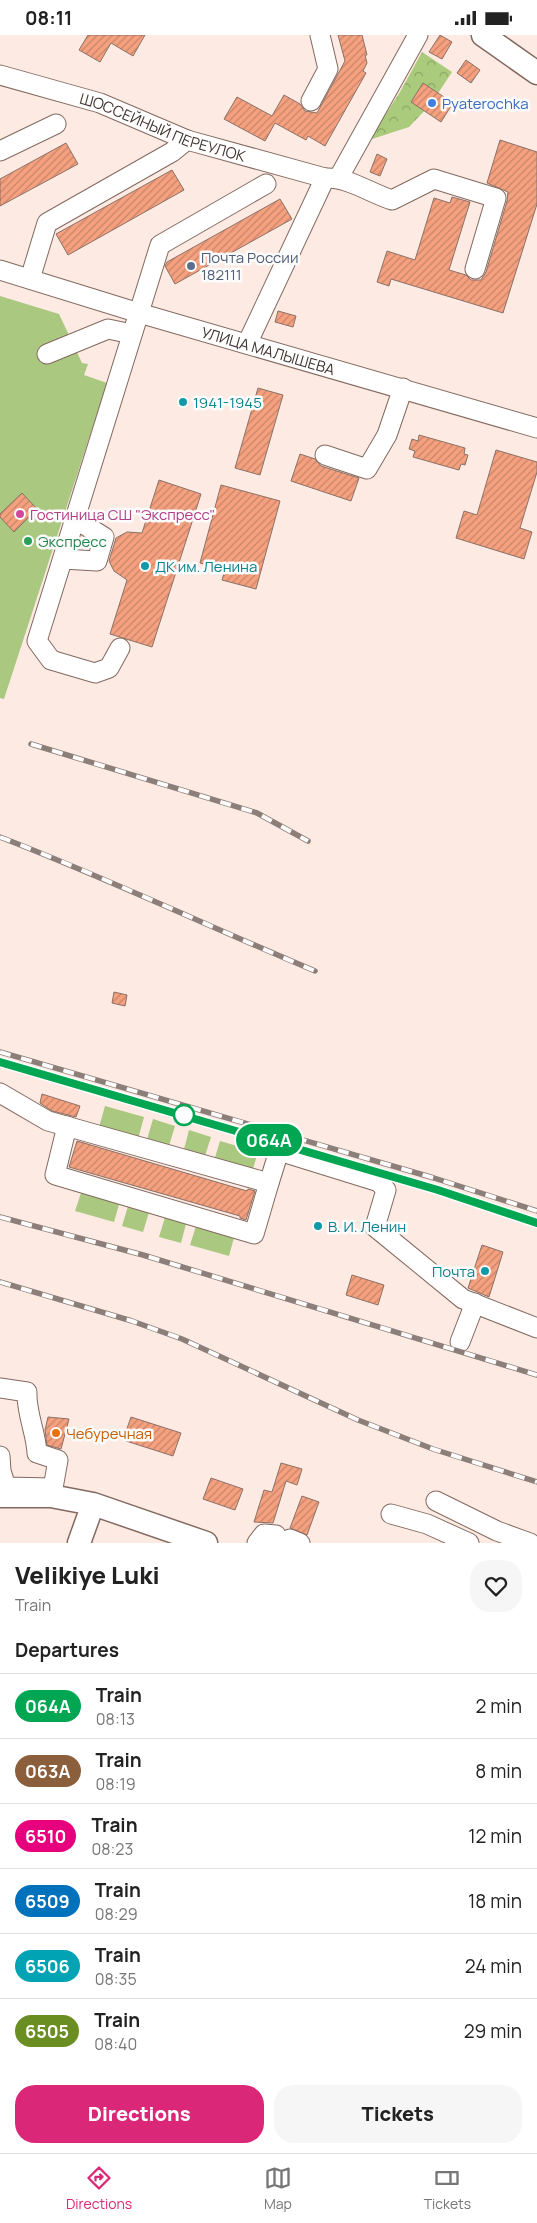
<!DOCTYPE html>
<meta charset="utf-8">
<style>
body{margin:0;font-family:Manrope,sans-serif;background:#f6f6f6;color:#222;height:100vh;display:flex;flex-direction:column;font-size:19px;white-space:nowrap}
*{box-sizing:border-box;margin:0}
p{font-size:16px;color:#767676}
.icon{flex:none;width:28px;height:28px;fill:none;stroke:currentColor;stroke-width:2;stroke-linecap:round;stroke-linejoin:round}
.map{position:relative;height:1508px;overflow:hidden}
.side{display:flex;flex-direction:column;background:#fff;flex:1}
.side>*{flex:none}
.badge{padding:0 10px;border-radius:16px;font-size:18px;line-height:32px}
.map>.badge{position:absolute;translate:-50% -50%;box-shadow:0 0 0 2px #fff}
h2{padding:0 15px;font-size:19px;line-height:45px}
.round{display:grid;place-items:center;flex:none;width:52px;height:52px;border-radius:20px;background:#f6f6f6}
.overview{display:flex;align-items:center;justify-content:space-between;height:85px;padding:0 15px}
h1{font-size:24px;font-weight:800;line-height:38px}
.primary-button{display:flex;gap:10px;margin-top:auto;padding:10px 15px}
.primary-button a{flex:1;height:58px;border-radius:20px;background:#db2777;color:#fff;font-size:20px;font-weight:800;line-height:58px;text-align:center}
.primary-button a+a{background:#f6f6f6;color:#222}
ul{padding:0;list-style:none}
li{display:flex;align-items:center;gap:15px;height:65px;padding:0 15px;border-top:1px solid #e0e0e0}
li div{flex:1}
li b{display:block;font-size:19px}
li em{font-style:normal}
li .badge{min-width:55px;font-weight:700;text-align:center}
.status{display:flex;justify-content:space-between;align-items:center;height:35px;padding:0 25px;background:#fff;direction:ltr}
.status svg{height:14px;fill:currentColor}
.dock{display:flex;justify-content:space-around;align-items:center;height:70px;border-top:1px solid #e0e0e0;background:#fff;font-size:14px;color:#767676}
.dock a{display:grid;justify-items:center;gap:2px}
.dock .active{color:#db2777}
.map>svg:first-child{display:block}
.green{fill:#aac880}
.forest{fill:url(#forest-crowns)}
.building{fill:url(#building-hatch);stroke:#8b7167}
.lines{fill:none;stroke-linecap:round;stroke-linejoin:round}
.minor-casing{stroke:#83695f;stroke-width:21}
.major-casing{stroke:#83695f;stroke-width:25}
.minor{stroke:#fff;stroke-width:19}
.major{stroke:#fff;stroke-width:22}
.rail-casing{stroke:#8c7e78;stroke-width:5.5}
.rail{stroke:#fcfcfc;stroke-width:4;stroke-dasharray:11;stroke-linecap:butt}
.line-casing{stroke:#fff;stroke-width:11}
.line{stroke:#00a651;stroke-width:8}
.shop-dot{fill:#3f7fe0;stroke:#fcfcfc;stroke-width:2}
.service-dot{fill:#5c6f8a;stroke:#fcfcfc;stroke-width:2}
.culture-dot{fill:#0f9aa8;stroke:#fcfcfc;stroke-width:2}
.hotel-dot{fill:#d1479c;stroke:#fcfcfc;stroke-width:2}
.leisure-dot{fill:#2e9e5b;stroke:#fcfcfc;stroke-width:2}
.stop-dot{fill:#fff;stroke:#00a651;stroke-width:2.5}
.food-dot{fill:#e8710a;stroke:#fcfcfc;stroke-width:2}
.labels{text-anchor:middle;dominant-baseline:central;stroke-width:5;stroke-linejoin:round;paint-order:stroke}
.shop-label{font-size:15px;fill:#366cbe;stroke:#fcfcfc;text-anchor:start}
.street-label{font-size:15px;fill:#3f342f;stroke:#fcfcfc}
.service-label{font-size:15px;fill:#4e5e75;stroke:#fcfcfc;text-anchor:start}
.culture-label{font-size:15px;fill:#0d838f;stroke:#fcfcfc;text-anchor:start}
.hotel-label{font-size:15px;fill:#b23c85;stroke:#fcfcfc;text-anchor:start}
.leisure-label{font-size:15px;fill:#27864d;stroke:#fcfcfc;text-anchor:start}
.food-label{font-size:15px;fill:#c56008;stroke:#fcfcfc;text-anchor:start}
</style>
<div class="status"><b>08:11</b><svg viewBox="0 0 49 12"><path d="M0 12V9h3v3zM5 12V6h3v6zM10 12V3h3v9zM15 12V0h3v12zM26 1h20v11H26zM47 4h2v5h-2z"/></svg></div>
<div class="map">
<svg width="537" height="1508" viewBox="0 0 537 1508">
<defs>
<pattern id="forest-crowns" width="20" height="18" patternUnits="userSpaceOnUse" patternTransform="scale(1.25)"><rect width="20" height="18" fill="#aacb7b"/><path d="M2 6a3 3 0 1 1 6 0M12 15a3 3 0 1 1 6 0" fill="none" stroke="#8ca665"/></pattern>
<pattern id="building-hatch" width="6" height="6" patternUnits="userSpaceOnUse" patternTransform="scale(1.25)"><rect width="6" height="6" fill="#f5a17f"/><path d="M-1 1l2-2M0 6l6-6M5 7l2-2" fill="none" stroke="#c88468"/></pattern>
</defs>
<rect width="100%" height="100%" fill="#fceae3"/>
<path class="green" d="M0 261 59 279 82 328 88 329 84 340 107 348 4 664 0 663Z
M105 1071 144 1082 138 1104 99 1092Z
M153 1084 175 1091 168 1114 146 1108Z
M189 1095 211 1102 204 1124 183 1118Z
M220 1106 258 1117 252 1137 214 1126Z
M82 1155 120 1166 114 1187 75 1176Z
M129 1168 150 1174 143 1197 122 1191Z
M166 1179 187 1185 181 1208 159 1202Z
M197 1188 235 1199 229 1221 190 1210Z"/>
<path class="forest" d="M422 17 452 37 431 69 409 92 369 105 400 57Z"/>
<path class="building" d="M88 0H145L133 21 111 8 100 27 79 15Z
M338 0H362L367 20H365L367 28 363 36 366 38 325 111 308 101 306 105 275 88 265 106 224 84 237 62 272 81 284 60 300 69 305 76 317 78 345 26Z
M440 0 452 7 442 24 429 17Z
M466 25 480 35 471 48 457 38Z
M423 48 453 68 441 87 411 67Z
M500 105 537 117V169L503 278 391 244 389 251 377 247 387 216 415 225 434 163 450 168 452 162 470 167 449 235 466 240 471 245H481L486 237 507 166 508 157 487 148Z
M66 108 78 129 0 171V144Z
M377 119 387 124 380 141 370 137Z
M172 135 184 155 68 220 56 199Z
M280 164 292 184 175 249 165 231 167 227Z
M278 276 296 281 293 292 275 287Z
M258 353 283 360 260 440 235 433Z
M419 400 465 413 464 419 468 420 465 430 461 429 459 435 413 422 415 416 409 414 412 404 418 406Z
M496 415 537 427V437L520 493 532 497 524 524 456 503 464 476 477 480Z
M300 419 315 424 321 431 359 443 351 466 291 446Z
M159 445 201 459 152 612 110 599 127 545 114 536 109 526 116 503 127 497 142 498Z
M221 450 280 466 256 554 222 545 225 535 200 528Z
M22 458 37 474 14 497 0 482V479Z
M114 957 127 960 125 971 112 968Z
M42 1059 80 1071 76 1082 52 1076 40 1068Z
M77 1106 247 1156 248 1154 255 1156 246 1185 240 1183V1181L69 1132Z
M482 1210 503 1217 489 1262 468 1253Z
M352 1240 384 1250 378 1270 346 1260Z
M48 1382 69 1384 61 1414 47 1410 45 1395Z
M131 1382 181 1398 173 1421 123 1405Z
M281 1428 302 1434 297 1450 286 1446 273 1488 254 1487 264 1455 272 1457Z
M211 1443 243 1454 235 1475 203 1464Z
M302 1461 319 1467 307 1500 290 1493Z"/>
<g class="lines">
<defs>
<g id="minor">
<path id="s1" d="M0 40 100 68 187 105 325 143C348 142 370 158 392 165L434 144 496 163 475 234"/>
<path d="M311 66 328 34 320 0"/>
<path d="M0 116 56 89"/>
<path d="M339 142 418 0"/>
<path id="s2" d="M0 235 139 278 537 393"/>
<path d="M30 244 47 188 172 117 187 105"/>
<path d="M247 309 325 143"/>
<path d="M47 319 108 294 132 299"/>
<path d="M325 420 367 434 387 400 403 353"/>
<path d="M63 524 97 526 104 502 75 484"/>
<path d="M120 613 109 633 95 638 51 625 37 606 160 210 266 149"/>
<path d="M0 1058 48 1086 269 1148 279 1116 379 1147 386 1155 375 1192 463 1264 537 1293"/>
<path d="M67 1091 55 1140 254 1199 269 1148"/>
<path d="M460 1307 475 1268"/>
<path d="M0 1353 27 1357C26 1378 36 1397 37 1418L58 1425 53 1453 6 1452 1 1436 0 1421"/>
<path d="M436 1466 497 1496 530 1508"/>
<path d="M391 1479 427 1489 469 1508"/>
<path d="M290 1504 300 1508"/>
<path d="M257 1508 264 1499 276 1500"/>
</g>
<path id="major" d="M483 0 537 38
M0 1461H51L93 1469 206 1508
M79 1508 93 1469"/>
</defs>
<use href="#minor" class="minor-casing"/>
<use href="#major" class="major-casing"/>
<use href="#minor" class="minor"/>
<use href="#major" class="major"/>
<defs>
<path id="rail" d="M31 709 257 778 308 806
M0 802C107 843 210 892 315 936
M0 1017 434 1143 537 1176
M0 1027 438 1155 537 1188
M0 1182 143 1220 537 1340
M0 1247 132 1286 182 1304 358 1385 433 1414 537 1447"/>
</defs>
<use href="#rail" class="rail-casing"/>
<use href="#rail" class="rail"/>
</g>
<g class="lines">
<defs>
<path id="line" d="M0 1027 438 1155 537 1188"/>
</defs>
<use href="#line" class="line-casing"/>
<use href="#line" class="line"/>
</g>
<circle class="shop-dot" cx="432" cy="68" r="5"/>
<circle class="service-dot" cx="191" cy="231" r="5"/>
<g class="culture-dot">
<circle cx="183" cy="367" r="5"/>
<circle cx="145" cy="531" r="5"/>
<circle cx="318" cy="1191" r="5"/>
<circle cx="485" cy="1236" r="5"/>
</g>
<circle class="hotel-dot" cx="20" cy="479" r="5"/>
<circle class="leisure-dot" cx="28" cy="506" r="5"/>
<circle class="stop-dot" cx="184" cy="1080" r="10"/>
<circle class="food-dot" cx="56" cy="1398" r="5"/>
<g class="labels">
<g class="shop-label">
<text x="442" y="68">Pyaterochka</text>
</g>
<g class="street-label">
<text stroke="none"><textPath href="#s1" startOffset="171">ШОССЕЙНЫЙ ПЕРЕУЛОК</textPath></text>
<text stroke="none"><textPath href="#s2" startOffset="280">УЛИЦА МАЛЫШЕВА</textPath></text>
</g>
<g class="service-label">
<text x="201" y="222">Почта России<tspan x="201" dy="17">182111</tspan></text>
</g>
<g class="culture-label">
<text x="193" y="367">1941-1945</text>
<text x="155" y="531">ДК им. Ленина</text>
<text x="328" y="1191">В. И. Ленин</text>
<text x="475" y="1236" text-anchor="end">Почта</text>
</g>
<g class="hotel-label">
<text x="30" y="479">Гостиница СШ "Экспресс"</text>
</g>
<g class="leisure-label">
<text x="38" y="506">Экспресс</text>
</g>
<g class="food-label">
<text x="66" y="1398">Чебуречная</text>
</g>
</g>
</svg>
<b class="badge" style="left:269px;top:1105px;background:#00a651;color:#fff">064А</b>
</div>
<section class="side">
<div class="overview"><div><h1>Velikiye Luki</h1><p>Train</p></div><a class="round"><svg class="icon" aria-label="heart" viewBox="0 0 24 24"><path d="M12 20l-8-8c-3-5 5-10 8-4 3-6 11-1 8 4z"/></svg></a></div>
<h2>Departures</h2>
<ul>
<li><span class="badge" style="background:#00a651;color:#fff">064А</span><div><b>Train</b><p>08:13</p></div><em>2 min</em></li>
<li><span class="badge" style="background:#8b5e3c;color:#fff">063А</span><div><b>Train</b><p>08:19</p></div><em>8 min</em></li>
<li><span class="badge" style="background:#e6007e;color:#fff">6510</span><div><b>Train</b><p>08:23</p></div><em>12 min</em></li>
<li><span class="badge" style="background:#0072bc;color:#fff">6509</span><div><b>Train</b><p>08:29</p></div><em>18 min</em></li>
<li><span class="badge" style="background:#00a3b4;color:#fff">6506</span><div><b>Train</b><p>08:35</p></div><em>24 min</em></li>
<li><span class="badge" style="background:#6b8e23;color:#fff">6505</span><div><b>Train</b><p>08:40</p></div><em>29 min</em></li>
</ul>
<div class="primary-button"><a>Directions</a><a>Tickets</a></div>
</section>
<nav class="dock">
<a class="active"><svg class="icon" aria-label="directions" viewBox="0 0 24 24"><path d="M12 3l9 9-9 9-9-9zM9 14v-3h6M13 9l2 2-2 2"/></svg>Directions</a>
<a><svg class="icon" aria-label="map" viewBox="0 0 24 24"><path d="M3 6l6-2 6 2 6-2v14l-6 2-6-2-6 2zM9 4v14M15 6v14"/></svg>Map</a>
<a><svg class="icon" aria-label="tickets" viewBox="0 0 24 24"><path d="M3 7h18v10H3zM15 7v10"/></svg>Tickets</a>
</nav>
